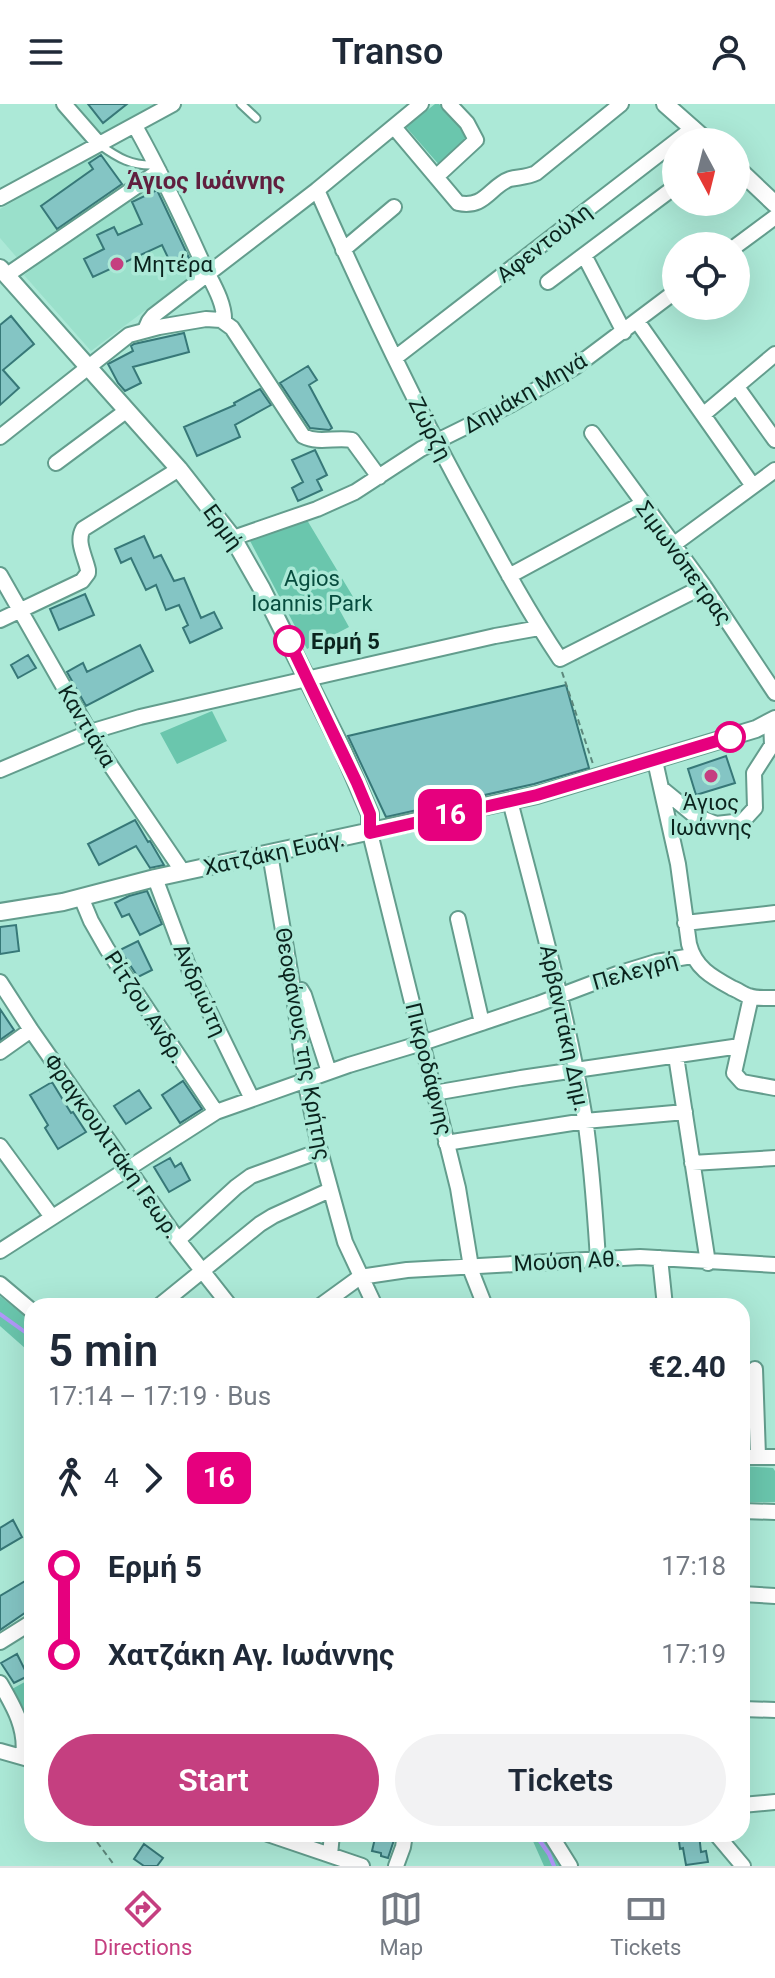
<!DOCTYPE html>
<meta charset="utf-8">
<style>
body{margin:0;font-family:Roboto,sans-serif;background:#f2f2f3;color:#1f2937;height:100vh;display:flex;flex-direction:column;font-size:30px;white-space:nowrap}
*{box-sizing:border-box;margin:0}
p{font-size:26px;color:#747a83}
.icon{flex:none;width:44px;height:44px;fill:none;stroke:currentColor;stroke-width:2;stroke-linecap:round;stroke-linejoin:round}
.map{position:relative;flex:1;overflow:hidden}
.sheet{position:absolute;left:24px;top:1194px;width:726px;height:544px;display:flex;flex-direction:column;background:#fff;border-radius:24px;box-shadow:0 8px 32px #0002}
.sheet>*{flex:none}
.badge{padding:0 16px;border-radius:12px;font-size:28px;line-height:52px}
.needle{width:52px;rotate:173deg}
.controls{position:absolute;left:662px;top:24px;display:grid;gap:16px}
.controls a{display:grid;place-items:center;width:88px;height:88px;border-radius:50%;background:#fff;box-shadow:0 8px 32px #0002;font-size:40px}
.map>.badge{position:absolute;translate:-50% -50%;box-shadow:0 0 0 4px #fff}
.legs{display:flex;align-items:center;gap:12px;height:88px;padding:0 24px;font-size:26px}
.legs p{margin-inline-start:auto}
.overview{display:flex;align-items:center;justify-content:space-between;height:136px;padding:0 24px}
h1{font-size:44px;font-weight:600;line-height:60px}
.action{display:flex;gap:16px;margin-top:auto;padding:16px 24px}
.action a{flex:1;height:92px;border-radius:48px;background:#c53f80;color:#fff;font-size:32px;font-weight:600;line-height:92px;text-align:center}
.action a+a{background:#f2f2f3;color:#1f2937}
ul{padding:0 24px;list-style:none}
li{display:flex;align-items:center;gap:28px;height:88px;font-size:30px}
li i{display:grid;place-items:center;width:12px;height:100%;margin:0 10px;background:currentColor}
li i::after{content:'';width:20px;height:20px;margin:-10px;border:6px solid;border-radius:50%;background:#fff}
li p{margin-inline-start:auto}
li:first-child i{background:linear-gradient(#0000 50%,currentColor 0)}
li:last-child i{background:linear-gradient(currentColor 50%,#0000 0)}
header{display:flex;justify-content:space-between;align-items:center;height:104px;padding:0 24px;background:#fff;font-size:36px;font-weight:600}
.tab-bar{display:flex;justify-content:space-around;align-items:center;height:112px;border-top:2px solid #e0e1e3;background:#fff;font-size:22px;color:#747a83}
.tab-bar a{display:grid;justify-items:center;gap:4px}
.tab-bar .active{color:#c53f80}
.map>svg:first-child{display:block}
.built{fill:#9ae0cb}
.green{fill:#6ac6ad}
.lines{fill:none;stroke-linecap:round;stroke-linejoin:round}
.stream{stroke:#b198fa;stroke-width:4}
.building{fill:#84c5c4;stroke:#377878;stroke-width:2}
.service-casing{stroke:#639d8d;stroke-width:11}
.minor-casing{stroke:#639d8d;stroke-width:18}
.tertiary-casing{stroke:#639d8d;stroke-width:20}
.path{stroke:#5d887c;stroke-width:2;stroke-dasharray:6 4;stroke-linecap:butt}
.service{stroke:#fff;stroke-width:7}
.minor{stroke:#fff;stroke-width:14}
.tertiary{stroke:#fff;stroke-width:16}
.line-1-casing{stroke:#fff;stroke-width:18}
.line-1{stroke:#e6007e;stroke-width:12}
.poi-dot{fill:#c53f80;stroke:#ace9d7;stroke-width:3}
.stop-1-dot{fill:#fff;stroke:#e6007e;stroke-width:4}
.labels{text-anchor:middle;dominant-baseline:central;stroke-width:7;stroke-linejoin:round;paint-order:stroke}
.street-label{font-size:22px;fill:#0a231d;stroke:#ace9d7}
.poi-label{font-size:22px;fill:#0a231d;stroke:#ace9d7;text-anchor:start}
.park-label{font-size:22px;fill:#074c3e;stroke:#ace9d7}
.stop-label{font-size:22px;font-weight:bold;fill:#0a231d;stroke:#ace9d7;text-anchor:start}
.neighbourhood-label{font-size:24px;font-weight:bold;fill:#601f3e;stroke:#ace9d7}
</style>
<header><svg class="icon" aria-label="menu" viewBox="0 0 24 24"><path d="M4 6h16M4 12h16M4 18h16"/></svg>Transo<svg class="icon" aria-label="person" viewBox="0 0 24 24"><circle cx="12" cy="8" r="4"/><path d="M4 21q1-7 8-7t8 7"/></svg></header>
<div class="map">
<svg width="775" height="1762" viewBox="0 0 775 1762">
<rect width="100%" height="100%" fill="#ace9d7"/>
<path class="built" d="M75 0H155L100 30Z
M100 48 123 81 19 156 0 134V105Z
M158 80 199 166 91 247 24 171 76 132Z"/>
<path class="green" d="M435 0H439C450 10 462 21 467 35L441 63 406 23Z
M307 416 355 496 339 505 349 523 307 545 249 435Z
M212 607 227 637 177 660 160 629Z
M0 1192 32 1218V1254L26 1245 0 1222Z
M742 1362 773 1364 775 1367V1398H742Z
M32 1574V1627L31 1628 12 1585Z
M524 1730H542L561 1762H544L532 1735Z"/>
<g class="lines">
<path class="stream" d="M0 1210 32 1233
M535 1730 549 1750 554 1762"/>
</g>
<path class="building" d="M88 0H127L103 19Z
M101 51 122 80 57 125 41 102 93 65 89 59Z
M157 86 190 156 173 164 162 141 93 173 84 155 104 145 97 131 114 123 118 131 142 120 132 98Z
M11 212 34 240 3 266 19 284 0 301V221Z
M184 229 189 248 133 263 141 279 125 287 118 279 108 260 133 247 131 242 134 240Z
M308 262 317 276 309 281 332 324 329 326 310 324 280 279Z
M260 285 271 301 235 321 240 333 197 352 184 323 235 301 234 299Z
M315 346 327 371 317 376 322 386 298 397 292 384 303 378 292 356Z
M144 432 154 454 161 451 174 477 184 474 201 514 214 508 222 524 190 539 183 524 188 521 179 501 166 506 156 481 146 486 131 454 121 459 115 445Z
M85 490 94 511 59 526 50 505Z
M140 541 153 567 86 602 67 568 83 559 87 568Z
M28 551 36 564 18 574 11 561Z
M566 581 589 664 534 680 386 713 348 632Z
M726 652 735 679 696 691 688 665Z
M135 716 148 738 150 737 164 761 150 764 136 742 99 761 88 740Z
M147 787 162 820 140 831 129 810 122 813 115 799 129 792Z
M16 821 19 847 0 850V823Z
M138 837 152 866 138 873 120 846Z
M0 905 14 926 0 936Z
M183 977 202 1005 180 1019 162 991Z
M52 978 71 1009 73 1008 86 1028 58 1045 45 1024 48 1021 30 991Z
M139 986 151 1004 126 1020 114 1002Z
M170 1054 175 1063 181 1059 190 1076 169 1088 154 1063Z
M13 1416 22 1433 0 1446V1424Z
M32 1473V1504L0 1526V1492Z
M17 1550 28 1572 14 1579 1 1559Z
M376 1730H388L387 1734 394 1736 388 1754 381 1752V1749L372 1747Z
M678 1730H699L701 1748 706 1747 708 1758 686 1761 683 1744 680 1745Z
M144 1740 163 1754 157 1762H144L134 1755Z"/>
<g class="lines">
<defs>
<path id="service" d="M241 0 256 14
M100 41C118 54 132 62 154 61"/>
<path id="minor" d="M64 0 99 40
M135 22C160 67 182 113 203 160 211 177 225 198 224 217
M394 23 458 99C485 105 490 82 510 75 519 73 528 73 536 69L621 0
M436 73 476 36 467 19 449 0
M317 86C366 197 418 307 477 413 503 461 529 509 560 555L704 482
M0 94 173 0
M736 142 775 113
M343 146 394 103
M584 151 624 228
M7 171 159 67
M548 178 676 82
M637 217 753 382
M145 226 149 217 153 212 317 86 421 0
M395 254 693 24
M737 283 775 336
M704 310 775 250
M592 329 704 482 775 589
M0 333 129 231 159 223 206 215 221 216 232 224 303 332C319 340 335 333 352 336L379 373
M56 359 126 307
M233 434 317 405 355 388 421 345 510 301 575 263 676 187
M673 441 775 366
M0 471 98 643 183 768
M509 472 642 400
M0 516 82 477 88 469V466C85 452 76 438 83 425L179 365
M655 657 678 760 689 840C695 864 712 873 732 884 738 886 744 891 749 892 757 895 767 894 775 894
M0 666 90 628 140 613 495 532 539 524
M661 684 694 711 716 720 743 717 755 704 754 669 772 641 771 617
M510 697C537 802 567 907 585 1015 592 1061 595 1109 598 1155
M370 729 458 1084 472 1169 485 1202
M270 750 293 885 305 976 320 1047 345 1138 375 1202
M155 774 191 870 252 995
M81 793 91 817 107 845 216 1008
M458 815 482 919
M685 819 775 809
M0 878 31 926 178 1136 230 1202
M293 885 301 886 304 891 329 968
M751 893 734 969 742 978 775 984
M0 948 31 926
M676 952 708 1159
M434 989 521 974 740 942
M446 1039 585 1017 685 1008
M0 1042 52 1113
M692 1059 775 1054
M178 1136 236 1083 251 1072 320 1047
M0 1147 216 1008 349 961 422 939 538 900 617 870 656 858 692 852
M660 1154 665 1202
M0 1180 32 1207
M159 1202 260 1120 273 1112 330 1086
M320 1202 360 1173 407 1166 640 1153 775 1161
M755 1265 758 1352
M742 1353H775
M742 1407 775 1408
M742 1490 775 1492
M0 1538 32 1518
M0 1579C14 1603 27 1625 23 1653
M742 1605 775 1606
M0 1647 32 1656
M742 1701 775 1698
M268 1730 362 1762
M550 1730 570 1762
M716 1730 743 1762
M330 1751 332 1730
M396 1762 403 1743 405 1730"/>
<path id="tertiary" d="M665 0 708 38
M736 63 775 100
M0 164 179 365 233 434 262 485 343 647 370 710V729
M0 808 63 798 155 774 537 691 756 625 775 615"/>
</defs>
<use href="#service" class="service-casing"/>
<use href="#minor" class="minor-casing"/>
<use href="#tertiary" class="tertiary-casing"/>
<path class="path" d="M562 568 593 660
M91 1730 115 1762"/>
<use href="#service" class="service"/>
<use href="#minor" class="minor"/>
<use href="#tertiary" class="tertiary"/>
</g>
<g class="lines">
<defs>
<path id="line-1" d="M289 537 357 679 370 710V729L537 691 730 633"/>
</defs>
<use href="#line-1" class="line-1-casing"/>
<use href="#line-1" class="line-1"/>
</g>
<g class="poi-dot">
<circle cx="117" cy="160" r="8"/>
<circle cx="711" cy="672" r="8"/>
</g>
<g class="stop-1-dot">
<circle cx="289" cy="537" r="14"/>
<circle cx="730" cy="633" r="14"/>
</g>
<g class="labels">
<g class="street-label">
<text transform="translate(544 139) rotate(-38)">Αφεντούλη</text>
<text transform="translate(525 289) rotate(-30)">Δημάκη Μηνά</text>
<text transform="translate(430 325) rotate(63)">Ζώρζη</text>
<text transform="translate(223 423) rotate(54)">Ερμή</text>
<text transform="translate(684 459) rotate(54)">Σιμωνόπετρας</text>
<text transform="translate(87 622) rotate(59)">Καντιάνα</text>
<text transform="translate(274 749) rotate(-12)">Χατζάκη Ευάγ.</text>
<text transform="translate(635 867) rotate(-16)">Πελεγρή</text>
<text transform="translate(200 886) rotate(66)">Ανδριώτη</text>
<text transform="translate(145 903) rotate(57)">Ρίτζου Ανδρ.</text>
<text transform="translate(565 924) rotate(78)">Αρβανιτάκη Δημ.</text>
<text transform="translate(303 940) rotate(80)">Θεοφάνους της Κρήτης</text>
<text transform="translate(429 965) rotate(76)">Πικροδάφνης</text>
<text transform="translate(112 1042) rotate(55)">Φραγκουλιτάκη Γεωρ.</text>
<text transform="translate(567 1157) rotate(-3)">Μούση Αθ.</text>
</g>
<g class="poi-label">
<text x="133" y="160">Μητέρα</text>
<text x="711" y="698" text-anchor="middle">Άγιος<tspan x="711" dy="25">Ιωάννης</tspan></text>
</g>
<g class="park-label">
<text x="312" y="474">Agios<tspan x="312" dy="25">Ioannis Park</tspan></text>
</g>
<g class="stop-label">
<text x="311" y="537">Ερμή 5</text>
</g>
<g class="neighbourhood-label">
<text x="206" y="77">Άγιος Ιωάννης</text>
</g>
</g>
</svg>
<div class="controls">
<a><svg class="needle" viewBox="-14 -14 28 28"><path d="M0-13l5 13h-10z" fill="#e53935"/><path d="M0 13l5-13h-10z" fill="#747a83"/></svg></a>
<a><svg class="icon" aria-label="locate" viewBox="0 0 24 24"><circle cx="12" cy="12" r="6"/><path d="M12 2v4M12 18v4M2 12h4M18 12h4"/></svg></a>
</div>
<b class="badge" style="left:450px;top:711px;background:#e6007e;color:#fff">16</b>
<section class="sheet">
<div class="overview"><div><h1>5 min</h1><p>17:14 – 17:19 · Bus</p></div><b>€2.40</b></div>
<div class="legs"><svg class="icon" aria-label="walk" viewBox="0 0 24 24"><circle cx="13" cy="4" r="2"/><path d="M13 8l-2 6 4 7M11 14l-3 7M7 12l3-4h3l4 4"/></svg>4<svg class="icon" aria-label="forward" viewBox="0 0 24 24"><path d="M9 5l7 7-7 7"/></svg><b class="badge" style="background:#e6007e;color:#fff">16</b></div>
<ul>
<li><i style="color:#e6007e"></i><b>Ερμή 5</b><p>17:18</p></li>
<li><i style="color:#e6007e"></i><b>Χατζάκη Αγ. Ιωάννης</b><p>17:19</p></li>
</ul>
<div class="action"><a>Start</a><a>Tickets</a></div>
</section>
</div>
<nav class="tab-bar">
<a class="active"><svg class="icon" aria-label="directions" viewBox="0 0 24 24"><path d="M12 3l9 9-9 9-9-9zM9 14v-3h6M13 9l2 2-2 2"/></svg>Directions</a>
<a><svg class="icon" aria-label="map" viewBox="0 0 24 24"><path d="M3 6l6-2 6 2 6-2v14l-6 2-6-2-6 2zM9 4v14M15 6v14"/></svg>Map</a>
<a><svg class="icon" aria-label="tickets" viewBox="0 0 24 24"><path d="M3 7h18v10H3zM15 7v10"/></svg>Tickets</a>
</nav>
